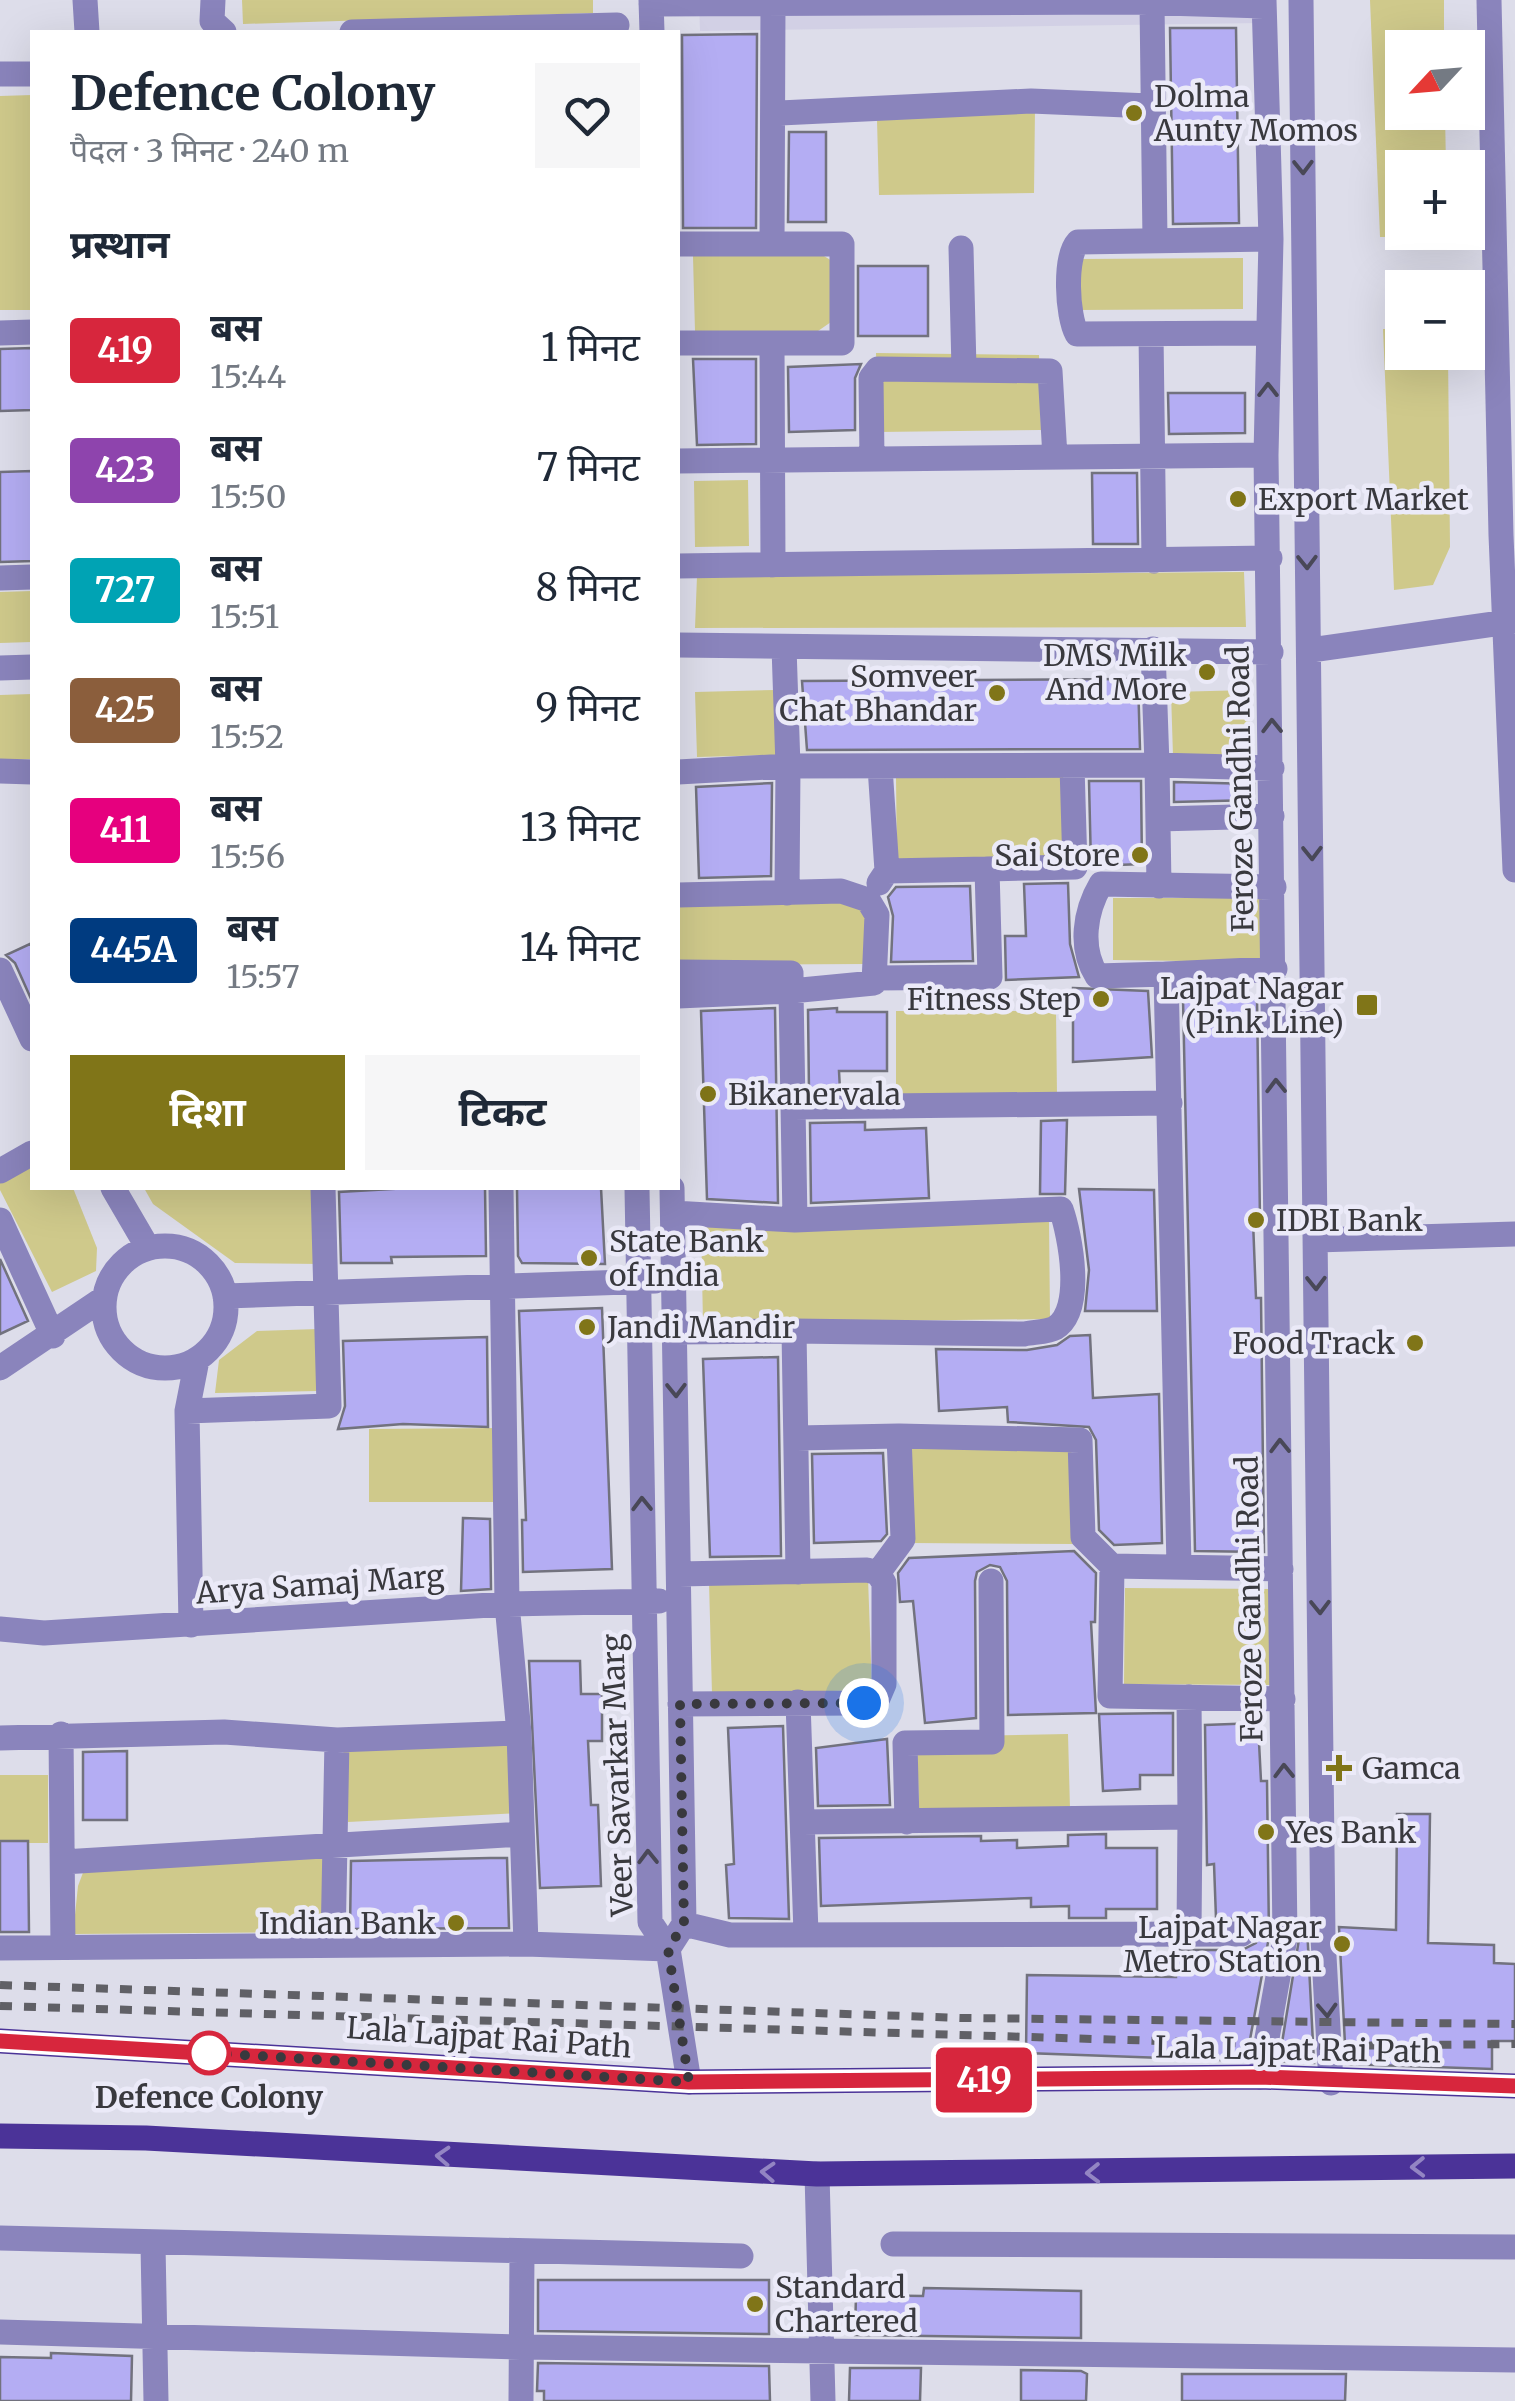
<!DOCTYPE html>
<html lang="hi">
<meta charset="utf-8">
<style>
body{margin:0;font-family:Merriweather,"Noto Sans Devanagari",serif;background:#f6f6f7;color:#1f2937;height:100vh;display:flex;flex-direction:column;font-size:38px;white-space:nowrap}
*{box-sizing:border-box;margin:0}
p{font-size:32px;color:#747a83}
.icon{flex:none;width:55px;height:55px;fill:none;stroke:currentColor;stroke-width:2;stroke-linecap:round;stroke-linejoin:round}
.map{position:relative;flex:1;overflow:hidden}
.sheet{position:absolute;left:30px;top:30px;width:650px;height:1160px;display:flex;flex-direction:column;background:#fff;border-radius:0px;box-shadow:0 10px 40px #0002}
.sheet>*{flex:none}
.badge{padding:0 20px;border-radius:8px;font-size:35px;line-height:65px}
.needle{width:65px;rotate:244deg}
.fabs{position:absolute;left:1385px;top:30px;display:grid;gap:20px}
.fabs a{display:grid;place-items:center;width:100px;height:100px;border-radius:0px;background:#fff;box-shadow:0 10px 40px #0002;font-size:50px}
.you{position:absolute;width:50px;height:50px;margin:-25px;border:8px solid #fff;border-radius:50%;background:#1a73e8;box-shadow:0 0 0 15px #1a73e833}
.map>.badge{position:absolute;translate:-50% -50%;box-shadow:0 0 0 5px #fff}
h2{padding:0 40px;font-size:38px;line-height:90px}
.round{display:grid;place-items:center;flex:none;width:105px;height:105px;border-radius:0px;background:#f6f6f7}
.head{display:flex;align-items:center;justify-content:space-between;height:170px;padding:0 40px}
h1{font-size:48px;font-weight:700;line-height:75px}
.action{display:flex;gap:20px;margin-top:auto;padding:20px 40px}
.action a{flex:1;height:115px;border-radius:0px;background:#807518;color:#fff;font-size:40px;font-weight:700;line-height:115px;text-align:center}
.action a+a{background:#f6f6f7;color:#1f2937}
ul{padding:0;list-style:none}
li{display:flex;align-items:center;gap:30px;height:120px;padding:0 40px}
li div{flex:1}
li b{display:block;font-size:38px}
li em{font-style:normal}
li .badge{min-width:110px;font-weight:700;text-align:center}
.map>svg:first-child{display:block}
.built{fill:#d2d0e5}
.green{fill:#cfc98b}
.building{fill:#b4adf3;stroke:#72727e;stroke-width:2.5}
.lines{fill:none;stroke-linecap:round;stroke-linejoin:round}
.minor{stroke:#8a84bc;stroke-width:25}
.major{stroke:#4b3398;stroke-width:25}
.rail{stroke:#606066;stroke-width:8;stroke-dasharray:12 12;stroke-linecap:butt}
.oneway{stroke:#494857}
.oneway2{stroke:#9385c3}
.line-casing{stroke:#fff;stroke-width:22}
.line{stroke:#d7263d;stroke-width:15}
.walk{stroke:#39393e;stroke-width:10;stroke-dasharray:0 18}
.poi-dot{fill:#807518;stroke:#ebeaf8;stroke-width:4}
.stop-dot{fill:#fff;stroke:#d7263d;stroke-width:5}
.labels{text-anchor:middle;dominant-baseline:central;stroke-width:9;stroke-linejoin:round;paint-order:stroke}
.poi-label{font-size:30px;fill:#39393e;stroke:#ebeaf8;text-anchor:start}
.street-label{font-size:30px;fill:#39393e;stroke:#ebeaf8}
.stop-label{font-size:30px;font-weight:bold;fill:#39393e;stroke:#ebeaf8}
</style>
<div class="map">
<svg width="1515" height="2401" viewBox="0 0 1515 2401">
<rect width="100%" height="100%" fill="#ddddea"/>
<path class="built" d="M699 0H1261V23L700 31Z"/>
<path class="green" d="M242 0H593V13L243 24Z
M1370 0H1444V47L1402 48V112L1445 113 1446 167 1402 168V232L1447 233V237H1380Z
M32 95V310H0V96Z
M1035 109 1034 193 879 195 877 120Z
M693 256H824L832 261 831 322 818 331 695 332Z
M1243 258V309L1079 310 1078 259Z
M1383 329H1402V352L1448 353 1450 547 1433 585 1394 590Z
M876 353 1039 355 1041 430 879 432Z
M748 480 749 546 695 547 694 481Z
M1244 572 1246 627 695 628 697 576Z
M32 591V642L0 643V592Z
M775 690 776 755 697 757 695 692Z
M1249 690 1251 754 1173 756 1171 692Z
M32 694V759L0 760V695Z
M1063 774 1065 864 897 866 896 777Z
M1113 898H1262V962L1113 960Z
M864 901 868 964 678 965V905Z
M896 1011H1056L1057 1095 896 1096Z
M32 1163V1188H73L97 1248 96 1271 52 1292 0 1190V1177Z
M144 1188H313L321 1264 235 1263 153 1204Z
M1049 1220 1050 1319 703 1323 701 1225Z
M318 1329V1391L215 1393 219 1360 257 1331Z
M501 1428 502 1502H369V1429Z
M1071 1446 1076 1544 911 1543 906 1447Z
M868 1578 872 1690 712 1694 709 1582Z
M1125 1588 1274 1589V1685L1124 1684Z
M1068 1734 1070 1809 919 1812 917 1737Z
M513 1740 520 1813 348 1822 343 1745Z
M0 1775H48V1843H0Z
M328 1841 329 1932 73 1934 78 1886 87 1862Z"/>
<path class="building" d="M1170 28H1236L1239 223 1173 224Z
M757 34 756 228H683L682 35Z
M789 132H826V222H788Z
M858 266H928V336H858Z
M32 348V410L0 411V349Z
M693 359H756V444L697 445Z
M861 364 855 378V430L789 432 788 367Z
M1168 393H1245V433L1169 434Z
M32 471V561L0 562V472Z
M1092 473H1137L1138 544H1093Z
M1129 679H1138L1140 749 807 750 802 681Z
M1089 781H1141L1142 864 1091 866Z
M1174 782 1254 784V800L1174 802Z
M772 783 771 876 699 878 696 787Z
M1068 883 1070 944 1079 977 1006 980 1005 936H1026L1024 884Z
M970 886 973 961 891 962 893 916 888 897 896 887Z
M32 943V1001L15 963 6 955Z
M1073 988 1148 991 1152 1057 1073 1062Z
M1257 998 1260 1221H1253L1256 1298H1261L1264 1552 1195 1551 1183 999Z
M775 1008 778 1203 707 1199 701 1011Z
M837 1008V1012H887V1071H839L840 1090 809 1091 808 1010Z
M1067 1120 1065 1194H1040L1041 1121Z
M865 1122V1130L926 1128 929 1198 811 1203 810 1123Z
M409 1188H485L486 1256 391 1257 392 1263H341L339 1192Z
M517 1188H601L605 1264 522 1263 518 1256Z
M1079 1189 1154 1190 1157 1311H1085L1089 1270Z
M0 1259 28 1321 0 1334Z
M602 1308 612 1569 523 1572 522 1520H526L519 1311Z
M1090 1335 1093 1398 1159 1394 1162 1543 1114 1545 1099 1530 1096 1440 1089 1427 1008 1422 1007 1407 939 1411 936 1349 1027 1350 1057 1345 1070 1336Z
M487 1337 488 1427 403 1424 338 1429 345 1406 343 1341Z
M778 1357 781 1556 710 1557 703 1359Z
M883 1453 887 1534 881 1541 814 1543 812 1454Z
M463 1518 490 1519 491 1589 461 1591Z
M1074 1551 1096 1573 1095 1622H1091L1096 1713 1008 1715 1007 1581 1000 1567 990 1565 977 1572 975 1581 976 1718 925 1723 913 1601 900 1602 898 1573 909 1558Z
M529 1661H580L581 1694H602V1741H588L591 1805H598L601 1886 540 1888Z
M1173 1713V1775H1140V1789L1103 1791 1099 1714Z
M1258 1723 1261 1781H1267L1269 1937 1246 2061 1026 2053 1027 1975 1176 1977 1177 1950H1242L1256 1943 1258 1933 1251 1920 1216 1918 1214 1864 1207 1865 1205 1725Z
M783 1726 789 1919 729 1918 726 1865 734 1864 728 1728Z
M887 1739 890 1805 818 1806 816 1748Z
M127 1751V1820H83V1752Z
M1397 1814H1430L1428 1943 1494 1945V1963L1515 1964V2041H1492V2069L1346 2064 1339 1927 1396 1930Z
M1106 1834V1848H1157V1909H1106V1918H1069V1906L1031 1907V1898L821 1906 819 1838 981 1836V1841L1017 1840V1848L1068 1846V1835Z
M0 1841H28L29 1932H0Z
M490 1858H507L509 1928 350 1929 351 1861Z
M1301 1927H1307L1314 2063 1279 2061Z
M538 2280H769V2334L538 2331Z
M924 2288 1081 2291V2338L855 2335 856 2295 923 2296Z
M51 2353 132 2356 131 2401H0V2357L51 2358Z
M538 2363 769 2366 770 2401H544V2391H537Z
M850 2368H921L920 2401H849Z
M1021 2370 1081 2371 1087 2374 1086 2401H1021Z
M1182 2374H1346L1345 2401H1182Z"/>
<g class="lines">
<path class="minor" d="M85 0 87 32
M213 0 212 21 224 32
M651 0 652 32
M1301 0 1323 1938 1331 2083
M1489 0 1501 535 1515 870
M1152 3 1155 241
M651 4 1131 2 1264 6
M352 32 617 25
M0 74H32
M780 113 1031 101 1150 106
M678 244H842V343H678
M772 244 773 3
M961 248 964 369
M0 333 32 332
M1267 333 1077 334C1067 316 1064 257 1078 242L1271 239
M1151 334 1154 561
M772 345 773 565
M872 459 871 378 878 369 1050 371 1055 457
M678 461 1266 455
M678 566 1270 558
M0 578 32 577
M678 645 1271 652
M1153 649 1157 765 1272 768
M1311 650 1515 621
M0 668 32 667
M0 771 32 772
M678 772 788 766 784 647
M1158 819 1272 816
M987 869 1075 867 1072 766
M879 883 887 871 880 767
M787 893 788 766 1157 765 1159 886
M678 895 841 891 868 900 877 915 874 983 791 991V973L678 972
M0 970 32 1039
M1166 974 1275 969
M876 978 990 977 987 869 887 871
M678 996 791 991 795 1220
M794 1107 1170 1103
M0 1171 32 1153
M113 1188 148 1248
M501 1188 507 1604 519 1733 526 1944
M637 1188 650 1922 668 1949 689 2082
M673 1213 795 1220 1061 1209C1070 1235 1085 1310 1055 1328 1048 1332 1033 1332 1024 1334L794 1331
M0 1220 53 1336
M1316 1240 1515 1234
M104 1307a61 61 0 1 1 122 0a61 61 0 1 1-122 0Z
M225 1296 655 1281
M675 1332 794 1331 798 1572
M0 1368 104 1298
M187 1411 329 1406 323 1188
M899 1436 1080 1440 1083 1537 1112 1566
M797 1438 899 1436 903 1539 878 1573
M1179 1567 1166 974 1097 976C1079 948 1085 911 1101 884L1274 887
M1281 1569 1112 1566 1110 1696 1283 1699
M679 1574 867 1570 878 1573 884 1583V1684L878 1698 864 1703 680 1704
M191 1625 187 1411 197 1360
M0 1629 44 1633 507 1604 659 1601
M1189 1697 1190 1817
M798 1702 806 1933
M61 1734 63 1947
M0 1738 224 1732 337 1740
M803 1822 1190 1817 1189 1932
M907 1822 905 1743 992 1742 991 1581
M63 1862 522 1834
M684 1924 730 1935 1242 1934
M333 1945 337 1740 519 1733
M0 1948 526 1944 668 1949
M668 1949 684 1924 672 1188
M1260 2077 1285 1938 1266 455 1271 239 1264 0
M817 2174 823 2401
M0 2238 741 2256
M893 2244 1515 2247
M153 2245 156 2401
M0 2332 521 2347 1515 2360
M521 2401 522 2252"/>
<path class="major" d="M0 2041 689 2082 1260 2077 1515 2086
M0 2136 146 2138 817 2174 1515 2166"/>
<path class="rail" d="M0 1985 962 2018 1515 2024
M0 2006 1327 2046 1515 2044"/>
</g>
<defs><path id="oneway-chevron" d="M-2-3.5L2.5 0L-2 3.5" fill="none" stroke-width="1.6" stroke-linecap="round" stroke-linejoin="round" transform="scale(2.5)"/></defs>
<g class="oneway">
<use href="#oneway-chevron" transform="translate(1303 167) rotate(89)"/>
<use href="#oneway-chevron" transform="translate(1268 390) rotate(-90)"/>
<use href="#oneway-chevron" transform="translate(1307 562) rotate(89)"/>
<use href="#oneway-chevron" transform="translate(1272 726) rotate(-91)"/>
<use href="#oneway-chevron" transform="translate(1312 853) rotate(89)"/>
<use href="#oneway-chevron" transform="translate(1276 1086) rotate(-91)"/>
<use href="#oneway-chevron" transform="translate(1316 1283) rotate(89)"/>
<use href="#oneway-chevron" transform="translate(676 1390) rotate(89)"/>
<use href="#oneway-chevron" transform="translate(1280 1446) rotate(-91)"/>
<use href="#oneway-chevron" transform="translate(642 1504) rotate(-91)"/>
<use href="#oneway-chevron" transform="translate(1320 1607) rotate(89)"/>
<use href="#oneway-chevron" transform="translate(1284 1771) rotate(-91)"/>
<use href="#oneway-chevron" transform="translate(648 1857) rotate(-91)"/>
<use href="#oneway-chevron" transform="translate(1327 2010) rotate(87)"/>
</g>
<g class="oneway2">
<use href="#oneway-chevron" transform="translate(443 2156) rotate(-177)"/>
<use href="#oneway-chevron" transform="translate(1418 2167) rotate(179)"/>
<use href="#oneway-chevron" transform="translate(768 2172) rotate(-177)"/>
<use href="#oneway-chevron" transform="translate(1093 2173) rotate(179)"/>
</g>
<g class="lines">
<defs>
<path id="line" d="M0 2041 689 2082 1260 2077 1515 2086"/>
</defs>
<use href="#line" class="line-casing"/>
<use href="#line" class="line"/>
<path class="walk" d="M209 2053 689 2082 668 1949 684 1924 680 1704 864 1703"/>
</g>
<g class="poi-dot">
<circle cx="1134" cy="113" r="10"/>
<circle cx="1238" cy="499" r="10"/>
<circle cx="1207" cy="672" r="10"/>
<circle cx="997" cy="693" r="10"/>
<circle cx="1140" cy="855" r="10"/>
<circle cx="1101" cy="999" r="10"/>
<rect x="1355" y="993" width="24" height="24" rx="5"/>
<circle cx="708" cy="1094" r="10"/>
<circle cx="1256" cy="1220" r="10"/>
<circle cx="589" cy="1258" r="10"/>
<circle cx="587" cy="1327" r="10"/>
<circle cx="1415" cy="1343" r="10"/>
<path d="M1334 1753h10v10h10v10h-10v10h-10v-10h-10v-10h10z"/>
<circle cx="1266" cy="1832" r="10"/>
<circle cx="456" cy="1923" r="10"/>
<circle cx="1342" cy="1944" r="10"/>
<circle cx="755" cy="2304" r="10"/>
</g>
<circle class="stop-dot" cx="209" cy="2053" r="20"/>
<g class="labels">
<g class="poi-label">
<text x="1154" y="96">Dolma<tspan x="1154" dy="34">Aunty Momos</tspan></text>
<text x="1258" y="499">Export Market</text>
<text x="1187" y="655" text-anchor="end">DMS Milk<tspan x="1187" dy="34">And More</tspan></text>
<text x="977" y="676" text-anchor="end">Somveer<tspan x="977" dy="34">Chat Bhandar</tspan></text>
<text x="1120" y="855" text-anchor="end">Sai Store</text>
<text x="1344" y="988" text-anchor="end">Lajpat Nagar<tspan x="1344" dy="34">(Pink Line)</tspan></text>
<text x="1081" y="999" text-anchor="end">Fitness Step</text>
<text x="728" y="1094">Bikanervala</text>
<text x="1276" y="1220">IDBI Bank</text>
<text x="609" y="1241">State Bank<tspan x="609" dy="34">of India</tspan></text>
<text x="607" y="1327">Jandi Mandir</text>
<text x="1395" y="1343" text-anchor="end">Food Track</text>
<text x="1362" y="1768">Gamca</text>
<text x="1286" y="1832">Yes Bank</text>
<text x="436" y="1923" text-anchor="end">Indian Bank</text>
<text x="1322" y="1927" text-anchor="end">Lajpat Nagar<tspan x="1322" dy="34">Metro Station</tspan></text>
<text x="775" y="2287">Standard<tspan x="775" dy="34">Chartered</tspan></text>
</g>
<g class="street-label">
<text transform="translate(1240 789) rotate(-91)">Feroze Gandhi Road</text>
<text transform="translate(320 1584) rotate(-4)">Arya Samaj Marg</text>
<text transform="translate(1249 1599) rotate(-91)">Feroze Gandhi Road</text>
<text transform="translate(617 1775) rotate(-92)">Veer Savarkar Marg</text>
<text transform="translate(489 2037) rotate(4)">Lala Lajpat Rai Path</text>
<text transform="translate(1298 2049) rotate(1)">Lala Lajpat Rai Path</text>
</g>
<g class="stop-label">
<text x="209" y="2097">Defence Colony</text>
</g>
</g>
</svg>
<div class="fabs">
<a><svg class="needle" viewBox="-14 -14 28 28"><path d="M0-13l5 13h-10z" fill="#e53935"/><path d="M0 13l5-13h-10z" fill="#747a83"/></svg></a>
<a>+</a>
<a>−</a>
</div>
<div class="you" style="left:864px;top:1703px"></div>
<b class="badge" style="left:984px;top:2080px;background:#d7263d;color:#fff">419</b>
<section class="sheet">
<div class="head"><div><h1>Defence Colony</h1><p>पैदल · 3 मिनट · 240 m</p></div><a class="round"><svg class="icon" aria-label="heart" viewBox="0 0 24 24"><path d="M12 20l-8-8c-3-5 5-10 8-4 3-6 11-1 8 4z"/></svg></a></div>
<h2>प्रस्थान</h2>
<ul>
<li><span class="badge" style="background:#d7263d;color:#fff">419</span><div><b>बस</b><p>15:44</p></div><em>1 मिनट</em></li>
<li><span class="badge" style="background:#8e44ad;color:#fff">423</span><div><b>बस</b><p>15:50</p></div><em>7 मिनट</em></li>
<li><span class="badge" style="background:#00a3b4;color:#fff">727</span><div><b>बस</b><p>15:51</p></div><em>8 मिनट</em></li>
<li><span class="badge" style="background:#8b5e3c;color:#fff">425</span><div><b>बस</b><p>15:52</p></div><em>9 मिनट</em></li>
<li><span class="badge" style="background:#e6007e;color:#fff">411</span><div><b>बस</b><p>15:56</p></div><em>13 मिनट</em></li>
<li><span class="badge" style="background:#003b80;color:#fff">445A</span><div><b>बस</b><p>15:57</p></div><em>14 मिनट</em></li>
</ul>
<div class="action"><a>दिशा</a><a>टिकट</a></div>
</section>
</div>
